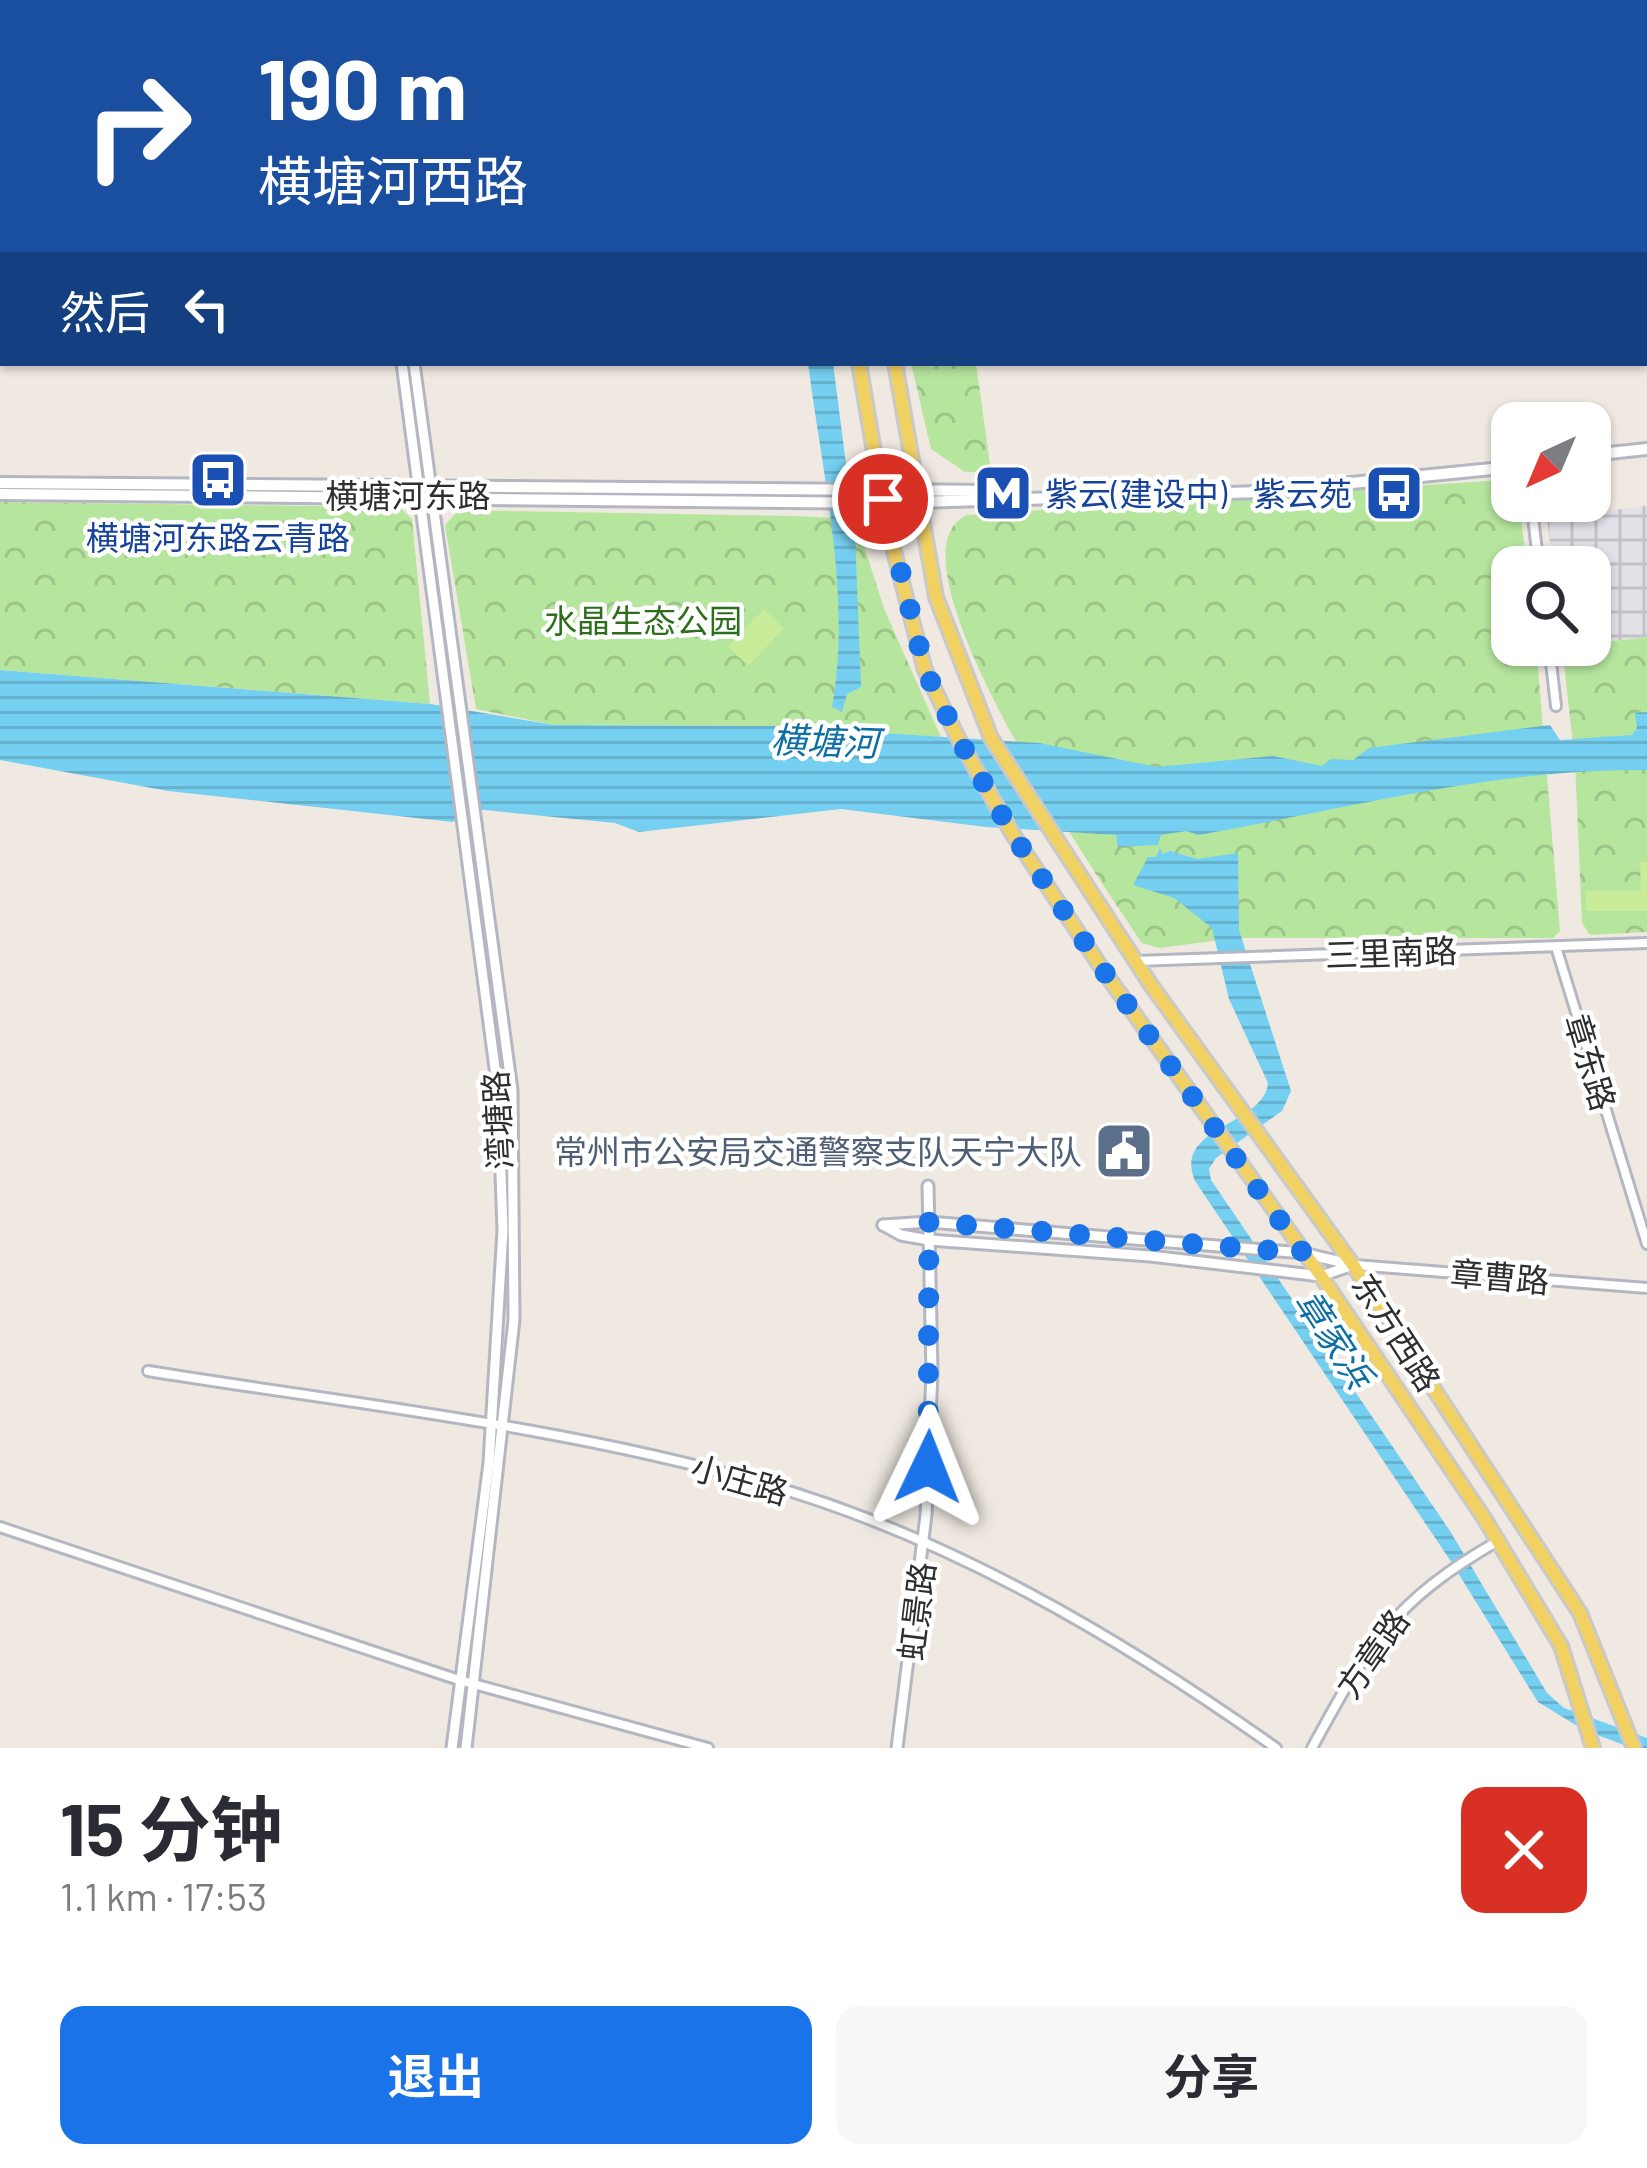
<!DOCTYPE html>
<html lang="zh">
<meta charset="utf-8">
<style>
body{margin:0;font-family:Barlow,"Noto Sans SC",sans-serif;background:#f7f7f7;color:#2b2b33;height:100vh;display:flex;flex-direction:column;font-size:45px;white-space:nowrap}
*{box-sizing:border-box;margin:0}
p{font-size:39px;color:#7c7c81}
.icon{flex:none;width:66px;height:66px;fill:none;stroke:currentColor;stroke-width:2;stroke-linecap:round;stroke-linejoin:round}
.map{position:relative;height:1748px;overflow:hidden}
.side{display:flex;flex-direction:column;background:#fff;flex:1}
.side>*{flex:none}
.guide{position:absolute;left:0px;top:0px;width:1647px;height:366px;box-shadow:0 3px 9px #0004;background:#1a4fa0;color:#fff;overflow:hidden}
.needle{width:78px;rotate:224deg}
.buttons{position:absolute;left:1491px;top:402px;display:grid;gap:24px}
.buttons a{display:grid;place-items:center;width:120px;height:120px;border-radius:24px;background:#fff;box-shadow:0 3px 9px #0004;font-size:60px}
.pin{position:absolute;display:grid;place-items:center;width:102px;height:102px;color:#fff;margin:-51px;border:6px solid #fff;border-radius:50%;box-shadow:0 3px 12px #0007}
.me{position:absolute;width:132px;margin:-66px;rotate:2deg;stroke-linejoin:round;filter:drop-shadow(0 0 9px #0008)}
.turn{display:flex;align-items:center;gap:42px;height:252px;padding:0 60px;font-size:54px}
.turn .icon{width:156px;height:156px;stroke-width:2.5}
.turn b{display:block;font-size:84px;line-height:102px}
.then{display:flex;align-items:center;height:114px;padding:0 60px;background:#0003;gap:24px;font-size:45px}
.round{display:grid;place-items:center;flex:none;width:126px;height:126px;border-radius:24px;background:#f7f7f7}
.head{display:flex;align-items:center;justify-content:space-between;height:204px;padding:0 60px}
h1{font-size:72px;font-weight:700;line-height:90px}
.primary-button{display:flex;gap:24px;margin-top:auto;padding:24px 60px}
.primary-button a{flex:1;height:138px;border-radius:24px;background:#1a73e8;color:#fff;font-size:48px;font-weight:700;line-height:138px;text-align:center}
.primary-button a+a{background:#f7f7f7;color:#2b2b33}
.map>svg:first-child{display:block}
.industrial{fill:url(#industrial-grid)}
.park{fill:url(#park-crowns)}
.pitch{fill:#c9ec9a}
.water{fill:url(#water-rules)}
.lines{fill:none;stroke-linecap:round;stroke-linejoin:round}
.minor-casing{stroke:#b4b7c1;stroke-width:14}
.tertiary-casing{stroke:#b4b7c1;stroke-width:15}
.secondary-casing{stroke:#b4b7c1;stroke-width:16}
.primary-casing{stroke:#c9c9c9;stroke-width:18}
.minor{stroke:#fff;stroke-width:8}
.tertiary{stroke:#fff;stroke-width:9}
.secondary{stroke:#fff;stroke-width:10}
.primary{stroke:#f2d163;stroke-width:12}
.route{stroke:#1a73e8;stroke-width:21;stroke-dasharray:0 37.8}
.labels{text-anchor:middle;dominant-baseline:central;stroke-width:9;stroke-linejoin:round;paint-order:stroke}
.transit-label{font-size:33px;fill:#164399;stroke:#fff;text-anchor:start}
.street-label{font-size:33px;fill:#2e2e2e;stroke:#fff}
.park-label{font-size:33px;fill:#2c6e1b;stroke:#fff}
.service-label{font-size:33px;fill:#4e5e75;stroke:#fff;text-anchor:end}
.water-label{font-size:36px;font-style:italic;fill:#0d6fa3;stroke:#fff}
</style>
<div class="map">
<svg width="1647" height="1748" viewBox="0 0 1647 1748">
<defs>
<pattern id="industrial-grid" width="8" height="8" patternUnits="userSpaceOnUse" patternTransform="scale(3)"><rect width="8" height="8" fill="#e3e1e8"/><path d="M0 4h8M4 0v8" fill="none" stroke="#c3c1c7"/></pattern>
<pattern id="park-crowns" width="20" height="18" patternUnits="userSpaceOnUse" patternTransform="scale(3)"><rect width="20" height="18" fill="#b6e59e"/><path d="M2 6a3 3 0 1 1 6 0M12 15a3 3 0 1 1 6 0" fill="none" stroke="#9dc588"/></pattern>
<pattern id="water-rules" width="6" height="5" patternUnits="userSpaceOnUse" patternTransform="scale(3)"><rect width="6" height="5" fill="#75cff0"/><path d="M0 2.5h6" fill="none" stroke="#66b2ce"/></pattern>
</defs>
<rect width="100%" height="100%" fill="#efe9e1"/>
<path class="industrial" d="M1647 506V637L1590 643V567H1553L1547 518Z"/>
<g class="park">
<path d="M911 363H976L991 472H965L931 449Z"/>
<path d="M1503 480 1512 488V501H1519L1527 567H1512V645H1536L1560 931 1553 938H1236L1159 948 1142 943C1106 889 875 556 967 515Z"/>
<path d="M0 502 399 507 412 519 430 704 0 670Z"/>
<path d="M459 510 795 516 837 518 860 534 885 611 941 737 774 726 554 725 476 709 445 525Z"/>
<path d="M1647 637V932L1590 935 1582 923 1575 762 1562 647Z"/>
</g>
<g class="pitch">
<path d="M764 609 784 629 748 666 728 646Z"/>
<path d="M1640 862H1647V911H1586V891L1641 890Z"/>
</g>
<g class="water">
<path d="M808 363H833L855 534 861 687 847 694 842 712 832 707C852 597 822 473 808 363Z"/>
<path d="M0 670 430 704 554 725 775 726 1039 743 1157 767 1273 756 1322 766 1331 759 1353 760 1369 748 1550 725 1560 740 1632 735 1637 728 1635 713 1647 712V770C1498 768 1346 809 1199 835L1186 831 1161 835 1158 845 1118 847 1116 835 986 827 841 809 639 832 615 823 474 809 453 822 168 791 0 760Z"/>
<path d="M1160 848 1163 854 1170 851 1197 859 1238 853 1239 930 1291 1091 1282 1111 1216 1158 1209 1169 1211 1180 1450 1531 1547 1693 1564 1708 1647 1738V1748H1632L1584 1730 1538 1702 1450 1560 1195 1181C1172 1126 1264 1126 1268 1083L1229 999 1212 928 1174 898 1133 885 1148 857H1156Z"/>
</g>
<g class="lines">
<defs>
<g id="minor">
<path d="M1531 501 1539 567"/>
<path d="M1549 645 1556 706"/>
<path d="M1556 947 1647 1244"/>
<path d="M1135 961 1647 943"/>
<path d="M1355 1265 1647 1288"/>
<path d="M148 1371C353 1404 562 1426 762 1483 948 1536 1119 1637 1276 1748"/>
<path d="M0 1527 459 1680 708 1748"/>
<path d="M1312 1748C1368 1645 1393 1601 1498 1541"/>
</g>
<g id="tertiary">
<path d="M357 0V3"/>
<path d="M372 0V3"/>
<path d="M402 363 498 1091 503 1230 489 1463 452 1748"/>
<path d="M414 363 512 1090 514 1320 466 1748"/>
<path d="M883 1225 901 1235 929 1240 1150 1256 1321 1276 1353 1265"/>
<path d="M883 1225 929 1222 1303 1253 1349 1264"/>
<path d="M897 1748 926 1515 932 1372 928 1186"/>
</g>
<g id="secondary">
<path d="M1590 455 1647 449"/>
<path d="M0 483 999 491"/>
<path d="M0 494 883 503 1261 492 1512 467"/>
</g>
<g id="primary">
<path d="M796 0V3"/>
<path d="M835 0V3"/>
<path d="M859 363 885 517 925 670 957 736 1012 833 1103 970 1321 1276 1484 1518 1561 1646 1593 1748"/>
<path d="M895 363 936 597 991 738 1151 985 1353 1265 1580 1613 1634 1748"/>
</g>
</defs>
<use href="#minor" class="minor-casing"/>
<use href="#tertiary" class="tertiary-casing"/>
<use href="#secondary" class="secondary-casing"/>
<use href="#primary" class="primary-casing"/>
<use href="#minor" class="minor"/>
<use href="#tertiary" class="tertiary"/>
<use href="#secondary" class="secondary"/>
<use href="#primary" class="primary"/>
</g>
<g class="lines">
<path class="route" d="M883 499 925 670 957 736 1012 833 1103 970 1303 1253 929 1222 928 1467"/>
</g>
<defs>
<symbol id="bus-square" viewBox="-11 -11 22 22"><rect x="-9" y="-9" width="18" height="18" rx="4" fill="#1a4fb4" stroke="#fff"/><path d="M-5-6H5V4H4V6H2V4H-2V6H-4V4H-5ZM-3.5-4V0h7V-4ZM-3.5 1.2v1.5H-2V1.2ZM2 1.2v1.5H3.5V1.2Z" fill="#fff"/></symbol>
<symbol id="metro-square" viewBox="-11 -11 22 22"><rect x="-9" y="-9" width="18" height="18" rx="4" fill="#1a4fb4" stroke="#fff"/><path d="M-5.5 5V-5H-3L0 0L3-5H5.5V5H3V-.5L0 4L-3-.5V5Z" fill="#fff"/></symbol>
<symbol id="civic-square" viewBox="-11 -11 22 22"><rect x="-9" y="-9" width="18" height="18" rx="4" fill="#5c6f8a" stroke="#fff"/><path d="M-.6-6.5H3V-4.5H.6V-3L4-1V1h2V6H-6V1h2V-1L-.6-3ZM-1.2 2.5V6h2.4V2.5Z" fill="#fff"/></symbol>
</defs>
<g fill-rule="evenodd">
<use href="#bus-square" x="185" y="447" width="66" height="66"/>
<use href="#metro-square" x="970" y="460" width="66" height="66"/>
<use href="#bus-square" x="1361" y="460" width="66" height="66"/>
<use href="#civic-square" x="1091" y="1118" width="66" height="66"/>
</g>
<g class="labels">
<g class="transit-label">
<text x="1045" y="493">紫云(建设中)</text>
<text x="1352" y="493" text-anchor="end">紫云苑</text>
<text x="218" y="537" text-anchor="middle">横塘河东路云青路</text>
</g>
<g class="street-label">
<text x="408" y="495">横塘河东路</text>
<text transform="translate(1391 952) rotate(-2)">三里南路</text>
<text transform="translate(1591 1062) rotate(73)">章东路</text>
<text transform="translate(497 1120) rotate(-93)">湾塘路</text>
<text transform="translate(1500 1276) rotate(5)">章曹路</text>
<text transform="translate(1397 1332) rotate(57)">东方西路</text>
<text transform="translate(740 1479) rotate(16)">小庄路</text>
<text transform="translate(916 1611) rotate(-83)">虹景路</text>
<text transform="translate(1372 1653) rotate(-55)">方章路</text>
</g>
<g class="park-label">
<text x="643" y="620">水晶生态公园</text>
</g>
<g class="service-label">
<text x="1082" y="1151">常州市公安局交通警察支队天宁大队</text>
</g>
<g class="water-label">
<text transform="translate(825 740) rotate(2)">横塘河</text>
<text transform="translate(1335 1338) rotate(57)">章家浜</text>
</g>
</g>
</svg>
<div class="buttons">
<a><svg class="needle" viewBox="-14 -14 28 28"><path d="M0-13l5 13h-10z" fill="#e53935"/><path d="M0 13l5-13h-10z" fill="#7c7c81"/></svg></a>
<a><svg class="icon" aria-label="search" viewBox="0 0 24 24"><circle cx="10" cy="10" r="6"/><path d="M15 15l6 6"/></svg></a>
</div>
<div class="pin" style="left:883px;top:499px;background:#d93025"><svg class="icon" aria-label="arrive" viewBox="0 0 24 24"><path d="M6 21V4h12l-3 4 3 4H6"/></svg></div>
<svg class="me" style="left:928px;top:1467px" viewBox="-20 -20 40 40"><path d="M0-17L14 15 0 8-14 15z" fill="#1a73e8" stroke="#fff" stroke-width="4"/></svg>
<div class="guide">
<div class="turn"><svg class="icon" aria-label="right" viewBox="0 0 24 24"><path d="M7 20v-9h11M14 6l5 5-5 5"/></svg><div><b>190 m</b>横塘河西路</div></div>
<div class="then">然后<svg class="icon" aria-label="left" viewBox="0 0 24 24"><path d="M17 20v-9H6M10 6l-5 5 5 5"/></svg></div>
</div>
</div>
<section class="side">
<div class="head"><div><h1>15 分钟</h1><p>1.1 km · 17:53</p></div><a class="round" style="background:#d93025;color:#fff"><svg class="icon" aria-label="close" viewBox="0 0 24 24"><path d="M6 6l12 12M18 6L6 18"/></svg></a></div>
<div class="primary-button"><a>退出</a><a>分享</a></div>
</section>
